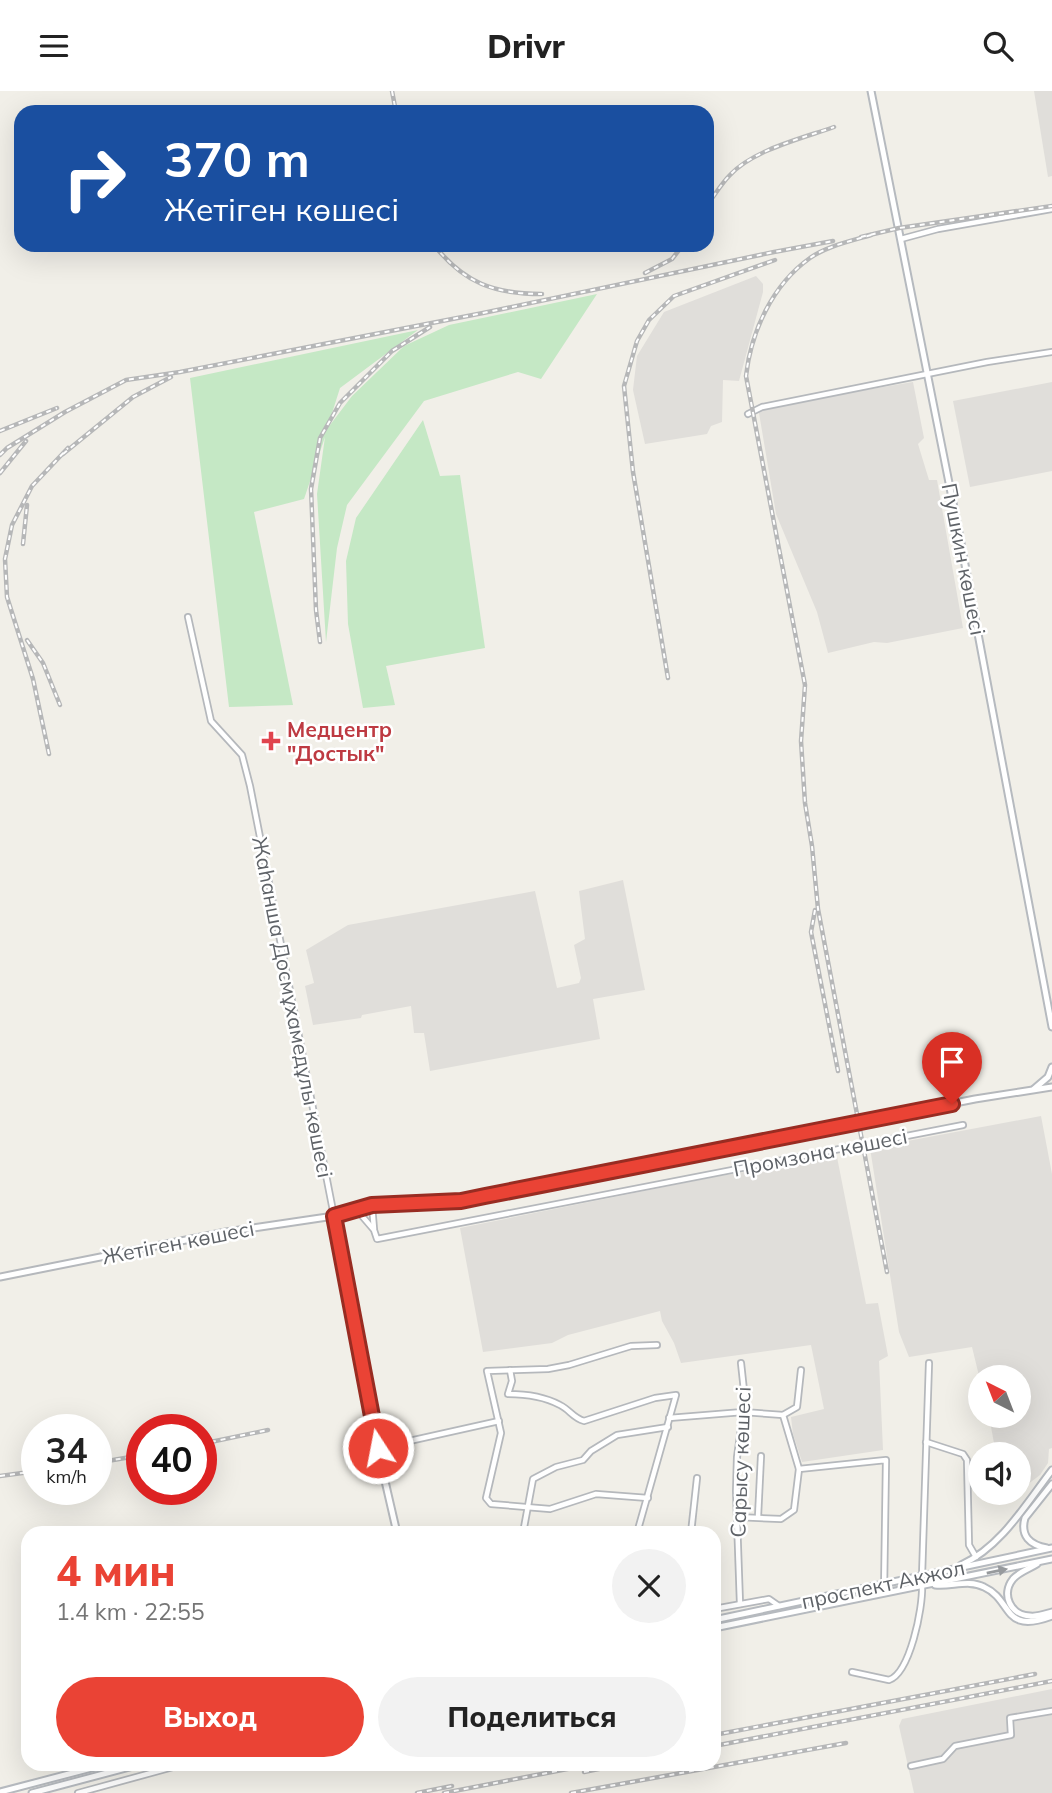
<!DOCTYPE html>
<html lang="ru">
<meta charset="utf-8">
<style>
body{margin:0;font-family:Mulish,sans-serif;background:#f2f2f2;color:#222;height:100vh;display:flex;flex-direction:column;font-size:26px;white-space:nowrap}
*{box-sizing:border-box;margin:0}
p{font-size:23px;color:#767676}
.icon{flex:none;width:38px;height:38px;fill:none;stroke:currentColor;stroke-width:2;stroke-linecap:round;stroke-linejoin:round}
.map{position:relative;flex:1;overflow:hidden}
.panel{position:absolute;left:21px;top:1435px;width:700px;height:245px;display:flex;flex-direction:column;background:#fff;border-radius:21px;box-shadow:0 7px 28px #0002}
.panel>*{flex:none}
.guide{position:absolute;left:14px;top:14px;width:700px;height:147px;border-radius:21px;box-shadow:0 7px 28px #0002;background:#1a4fa0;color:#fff;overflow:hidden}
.needle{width:46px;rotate:318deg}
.tools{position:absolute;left:968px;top:1274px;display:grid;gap:14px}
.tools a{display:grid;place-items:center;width:63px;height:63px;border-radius:50%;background:#fff;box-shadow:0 7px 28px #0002;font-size:35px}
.speed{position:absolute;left:21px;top:1323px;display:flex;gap:14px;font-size:35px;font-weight:700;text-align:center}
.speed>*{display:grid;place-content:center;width:91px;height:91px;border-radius:50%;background:#fff;box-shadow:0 7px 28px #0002;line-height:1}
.speed small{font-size:18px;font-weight:400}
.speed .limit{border:10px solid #d22;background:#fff;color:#111}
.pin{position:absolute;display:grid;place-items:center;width:60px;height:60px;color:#fff;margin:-72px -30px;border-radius:50% 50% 50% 0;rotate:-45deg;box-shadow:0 0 7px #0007}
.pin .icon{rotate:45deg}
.me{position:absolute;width:77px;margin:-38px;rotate:349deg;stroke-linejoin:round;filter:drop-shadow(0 0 5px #0008)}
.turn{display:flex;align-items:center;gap:24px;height:147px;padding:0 35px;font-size:32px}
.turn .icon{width:91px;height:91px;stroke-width:2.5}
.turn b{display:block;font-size:49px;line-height:60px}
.round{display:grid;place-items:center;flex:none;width:74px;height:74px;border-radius:37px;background:#f2f2f2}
.head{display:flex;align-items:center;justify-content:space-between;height:119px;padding:0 35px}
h1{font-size:42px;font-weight:800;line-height:52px;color:#ea4335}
.button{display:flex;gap:14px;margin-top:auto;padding:14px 35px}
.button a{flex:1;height:80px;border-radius:42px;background:#ea4335;color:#fff;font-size:28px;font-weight:800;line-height:80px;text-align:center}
.button a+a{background:#f2f2f2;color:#222}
header{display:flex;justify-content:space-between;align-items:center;height:91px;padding:0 35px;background:#fff;font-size:32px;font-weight:800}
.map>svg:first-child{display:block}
.industrial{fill:#e0deda}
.green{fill:#c5e8c5}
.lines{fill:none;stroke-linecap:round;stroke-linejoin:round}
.minor-casing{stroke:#b5b8bc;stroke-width:8}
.tertiary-casing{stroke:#b5b8bc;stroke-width:9}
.secondary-casing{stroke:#b6babf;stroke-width:9}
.minor{stroke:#fff;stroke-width:4.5}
.tertiary{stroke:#fff;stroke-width:5}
.secondary{stroke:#fff;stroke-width:5}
.rail-casing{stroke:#b6b7b8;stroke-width:4.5}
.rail{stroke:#fff;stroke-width:2;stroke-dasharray:5;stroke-linecap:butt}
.oneway{fill:#979a9d}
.route-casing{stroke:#982c22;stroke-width:18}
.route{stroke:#ea4335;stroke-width:12}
.health-dot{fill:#e0444e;stroke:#fff;stroke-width:2.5}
.labels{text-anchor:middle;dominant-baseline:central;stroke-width:5;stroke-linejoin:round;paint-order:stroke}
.street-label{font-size:21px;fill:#5f6368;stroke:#fff}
.health-label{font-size:21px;font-weight:bold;fill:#be3a42;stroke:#fff;text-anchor:start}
</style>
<header><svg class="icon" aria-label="menu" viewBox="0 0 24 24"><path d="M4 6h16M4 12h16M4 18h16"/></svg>Drivr<svg class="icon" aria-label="search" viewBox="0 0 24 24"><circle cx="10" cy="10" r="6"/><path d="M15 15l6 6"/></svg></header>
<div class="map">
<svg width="1052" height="1702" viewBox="0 0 1052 1702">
<rect width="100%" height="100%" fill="#f1efe8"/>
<g class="industrial">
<path d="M1034 0H1052V85L1048 86Z"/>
<path d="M756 185 763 193V201L739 290 723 289 722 331 711 335 707 343 645 353 633 299 637 265 664 221Z"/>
<path d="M913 291 924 347 918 353 929 389H937L963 537 887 552 874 551 828 562 817 521 776 423 759 322 764 316Z"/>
<path d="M1052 291V380L970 396 953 310Z"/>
<path d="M623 789 645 899 593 908 600 948 430 980 424 942H414L411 915 362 924 361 927 313 934 305 895 314 892 306 859 348 834 535 800 557 897 579 892 581 887 574 854 585 848 579 800Z"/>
<path d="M1041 1025 1052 1083V1357L1049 1358 1048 1372 1040 1384 1019 1400 1018 1363H996L989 1325H1018V1286H980V1289L972 1256 909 1266 899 1241 870 1057Z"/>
<path d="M837 1066 866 1213 878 1212 888 1265 879 1270 883 1359 802 1371 793 1343 791 1326 824 1318 811 1254 681 1272 674 1252 662 1230 660 1220 568 1244 552 1252 483 1261 460 1137 714 1086Z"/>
<path d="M1052 1598V1702H914L899 1635 902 1628Z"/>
</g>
<g class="green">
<path d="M597 203 541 288 518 281 424 310 347 414 337 457 326 551 317 403 325 346 304 408 254 421 293 614 229 616 190 287 418 239 340 297 327 338 352 305 404 255 449 234Z"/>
<path d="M423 329 440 385 460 384 485 557 386 575 395 614 363 617 348 533 346 470 356 427Z"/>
</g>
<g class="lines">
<defs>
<g id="minor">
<path d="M901 148 938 138 1052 118"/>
<path d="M748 323 762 316 987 271 1052 261"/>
<path d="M188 526 211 630 242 664 250 695 334 1125"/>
<path d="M372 1114 374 1138"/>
<path d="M356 1118 374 1139 377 1148 963 1034"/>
<path d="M510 1279 512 1290 508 1303C524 1303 545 1306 560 1314 570 1319 573 1327 584 1330L655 1307 676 1304 637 1442"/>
<path d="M669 1327 743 1321 783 1324"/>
<path d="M926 1351 963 1363 967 1369 969 1454 976 1466"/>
<path d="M378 1357 499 1330"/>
<path d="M799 1378 886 1369 884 1502"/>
<path d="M648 1407 596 1403 550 1418 491 1413 486 1407 501 1342 487 1280 548 1278 569 1274 631 1255 657 1254"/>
<path d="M737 1426 781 1428 794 1419 799 1378 783 1324 797 1316 801 1279"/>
<path d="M758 1426 761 1365"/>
<path d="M523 1442 533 1388 556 1376 583 1369 591 1360 617 1344 668 1336"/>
<path d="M691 1442 697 1387"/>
<path d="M922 1485 929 1272"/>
<path d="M740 1513 736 1400 737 1366 745 1309 741 1272"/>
<path d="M714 1518 769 1508 779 1515"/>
<path d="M852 1581 889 1589C910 1582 923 1517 922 1495"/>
<path d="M911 1675 943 1668 955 1655 1011 1644 1010 1627 1052 1620"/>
<path d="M78 1702 184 1673"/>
</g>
<g id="tertiary">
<path d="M334 1125 379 1364 397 1442"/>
<path d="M0 1186 226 1141 334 1125 372 1114 461 1109 508 1101 975 1008 1052 996"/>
</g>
<g id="secondary">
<path d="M871 0 960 447 1052 936"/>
<path d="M1034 998 1048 986 1052 976"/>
<path d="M1047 1457C1030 1454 1020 1445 1025 1427L1052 1393"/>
<path d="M1037 1473C1029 1478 1019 1481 1013 1488 1001 1503 1010 1524 1030 1525 1037 1526 1045 1523 1052 1521"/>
<path d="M961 1474C1001 1456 1026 1413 1052 1379"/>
<path d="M935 1494C951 1496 969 1488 984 1496 1013 1509 1002 1544 1052 1525"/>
<path d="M714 1529 1052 1457"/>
<path d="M714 1537 1052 1468"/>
<path d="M0 1701 107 1673"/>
<path d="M32 1702 141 1673"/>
</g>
</defs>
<use href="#minor" class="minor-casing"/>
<use href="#tertiary" class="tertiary-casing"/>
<use href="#secondary" class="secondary-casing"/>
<use href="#minor" class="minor"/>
<use href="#tertiary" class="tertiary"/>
<use href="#secondary" class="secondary"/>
<defs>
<g id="rail">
<path d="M392 0 396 21"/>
<path d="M707 114C715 104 721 93 730 84 753 59 803 47 834 36"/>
<path d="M871 144C851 150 827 155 810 167 772 194 751 241 746 285L805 594 801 650 805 712 812 755 818 818 887 1181"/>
<path d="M861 146 899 137 1052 115"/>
<path d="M434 154C464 192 494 203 542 203"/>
<path d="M645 182 672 168 683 154"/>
<path d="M0 340 57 317"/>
<path d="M63 363 133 306 171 286"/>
<path d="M0 364 7 357 65 321 126 289 180 281 483 222 774 161 833 150"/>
<path d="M0 382 26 350"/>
<path d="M23 453 27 414"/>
<path d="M27 549 43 572 60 614"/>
<path d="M320 551 316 519 311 398 320 347 340 312 392 260 430 236"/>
<path d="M668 587 633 381 624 295 637 250 649 229 674 205 775 169"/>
<path d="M49 663 33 588 7 506 5 468 12 434 32 395 68 357"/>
<path d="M815 819 811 841 838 980"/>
<path d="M201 1353 268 1339"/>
<path d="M96 1372 142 1364"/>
<path d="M0 1385 37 1380"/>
<path d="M714 1644 1035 1583"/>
<path d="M714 1655 1052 1590"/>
<path d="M584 1681 623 1673"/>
<path d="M417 1702 452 1695"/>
<path d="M444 1702 593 1673"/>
<path d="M571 1702 846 1652"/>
</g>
</defs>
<use href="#rail" class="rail-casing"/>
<use href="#rail" class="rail"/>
</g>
<defs><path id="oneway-solid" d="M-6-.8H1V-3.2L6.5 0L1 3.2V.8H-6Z" transform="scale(1.75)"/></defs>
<use class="oneway" href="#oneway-solid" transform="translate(997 1480) rotate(-12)"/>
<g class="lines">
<defs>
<path id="route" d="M378 1357 334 1125 372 1114 461 1110 485 1105 952 1013"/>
</defs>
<use href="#route" class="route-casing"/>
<use href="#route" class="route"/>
</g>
<path class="health-dot" d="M267.5 639.5h7v7h7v7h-7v7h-7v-7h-7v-7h7z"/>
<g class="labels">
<g class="street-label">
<text transform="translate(964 468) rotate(79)">Пушкин көшесі</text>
<text transform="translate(293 916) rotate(79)">Жаһанша Досмұхамедұлы көшесі</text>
<text transform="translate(820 1061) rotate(-11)">Промзона көшесі</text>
<text transform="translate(178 1151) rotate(-11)">Жетіген көшесі</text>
<text transform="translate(740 1371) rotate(-88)">Сарысу көшесі</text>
<text transform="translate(883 1493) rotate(-12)">проспект Акжол</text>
</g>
<g class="health-label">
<text x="287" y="638">Медцентр<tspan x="287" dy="24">"Достык"</tspan></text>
</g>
</g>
</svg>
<div class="tools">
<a><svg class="needle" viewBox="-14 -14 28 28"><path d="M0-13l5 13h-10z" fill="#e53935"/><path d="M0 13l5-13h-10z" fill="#767676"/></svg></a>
<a><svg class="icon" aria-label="sound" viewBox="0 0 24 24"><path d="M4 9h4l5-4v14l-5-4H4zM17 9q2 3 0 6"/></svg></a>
</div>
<div class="speed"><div>34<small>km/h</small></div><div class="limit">40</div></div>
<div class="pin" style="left:952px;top:1013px;background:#d93025"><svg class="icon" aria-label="arrive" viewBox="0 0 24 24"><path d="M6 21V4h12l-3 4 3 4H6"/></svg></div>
<svg class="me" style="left:378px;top:1357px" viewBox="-20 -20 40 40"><circle r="17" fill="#ea4335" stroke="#fff" stroke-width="3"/><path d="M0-11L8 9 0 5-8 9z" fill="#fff"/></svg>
<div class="guide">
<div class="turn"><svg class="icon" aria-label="right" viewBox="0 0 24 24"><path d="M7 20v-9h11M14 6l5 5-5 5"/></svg><div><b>370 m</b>Жетіген көшесі</div></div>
</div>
<section class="panel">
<div class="head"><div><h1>4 мин</h1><p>1.4 km · 22:55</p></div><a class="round"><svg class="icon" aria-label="close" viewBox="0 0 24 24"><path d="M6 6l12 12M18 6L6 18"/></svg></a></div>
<div class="button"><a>Выход</a><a>Поделиться</a></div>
</section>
</div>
